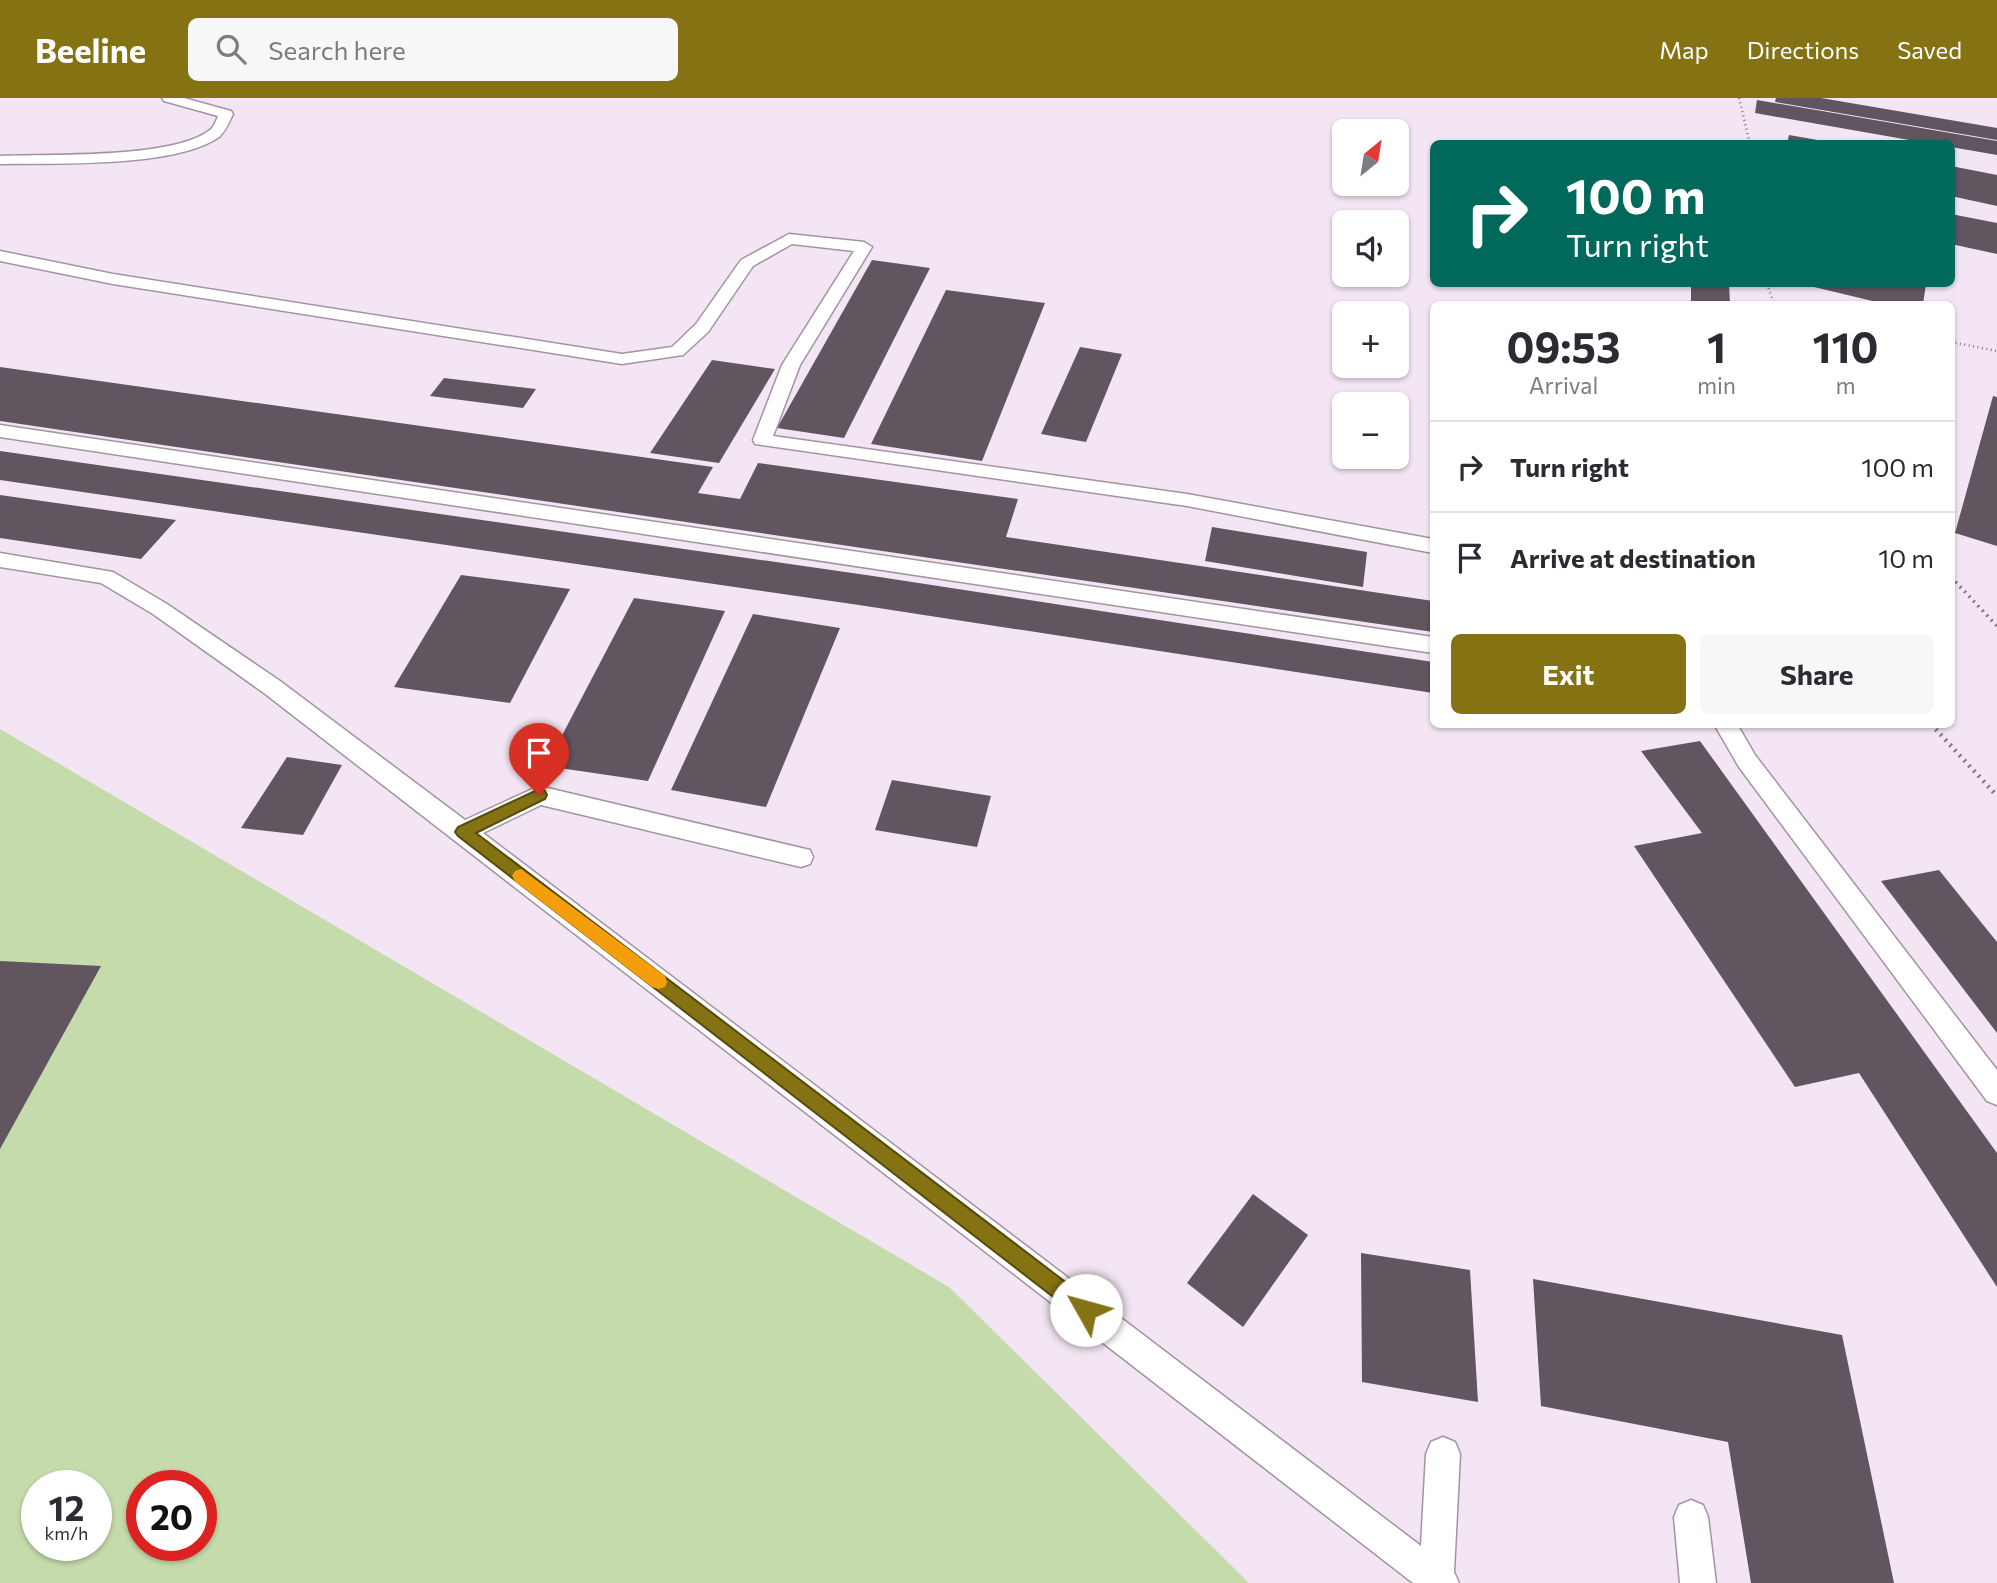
<!DOCTYPE html>
<meta charset="utf-8">
<style>
body{margin:0;font-family:Commissioner,sans-serif;background:#f7f7f7;color:#2b2b33;height:100vh;display:flex;flex-direction:column;font-size:26px;white-space:nowrap}
*{box-sizing:border-box;margin:0}
p{font-size:23px;color:#7c7c81}
.icon{flex:none;width:38px;height:38px;fill:none;stroke:currentColor;stroke-width:2;stroke-linecap:round;stroke-linejoin:round}
.map{position:relative;flex:1;overflow:hidden}
.panel{position:absolute;left:1430px;top:203px;width:525px;height:427px;display:flex;flex-direction:column;background:#fff;border-radius:10px;box-shadow:0 2px 5px #0004}
.panel>*{flex:none}
.hud{position:absolute;left:1430px;top:42px;width:525px;height:147px;border-radius:10px;box-shadow:0 2px 5px #0004;background:#00695c;color:#fff;overflow:hidden}
.needle{width:46px;rotate:30deg}
.fabs{position:absolute;left:1332px;top:21px;display:grid;gap:14px}
.fabs a{display:grid;place-items:center;width:77px;height:77px;border-radius:10px;background:#fff;box-shadow:0 2px 5px #0004;font-size:35px}
.speed{position:absolute;left:21px;top:1372px;display:flex;gap:14px;font-size:35px;font-weight:700;text-align:center}
.speed>*{display:grid;place-content:center;width:91px;height:91px;border-radius:50%;background:#fff;box-shadow:0 2px 5px #0004;line-height:1}
.speed small{font-size:18px;font-weight:400}
.speed .limit{border:10px solid #d22;background:#fff;color:#111}
.pin{position:absolute;display:grid;place-items:center;width:60px;height:60px;color:#fff;margin:-72px -30px;border-radius:50% 50% 50% 0;rotate:-45deg;box-shadow:0 0 7px #0007}
.pin .icon{rotate:45deg}
.me{position:absolute;width:77px;margin:-38px;rotate:308deg;stroke-linejoin:round;filter:drop-shadow(0 0 5px #0008)}
.turn{display:flex;align-items:center;gap:24px;height:147px;padding:0 21px;font-size:32px}
.turn .icon{width:91px;height:91px;stroke-width:2.5}
.turn b{display:block;font-size:49px;line-height:60px}
.eta{display:flex;justify-content:space-evenly;align-items:center;height:119px;text-align:center}
.eta b{font-size:42px;font-weight:700;line-height:49px}
.cta{display:flex;gap:14px;margin-top:auto;padding:14px 21px}
.cta a{flex:1;height:80px;border-radius:10px;background:#847213;color:#fff;font-size:28px;font-weight:700;line-height:80px;text-align:center}
.cta a+a{background:#f7f7f7;color:#2b2b33}
ul{padding:0;list-style:none}
li{display:flex;align-items:center;gap:21px;height:91px;padding:0 21px;border-top:2px solid #e1e1e2}
li div{flex:1}
li b{display:block;font-size:26px}
li em{font-style:normal}
header{display:flex;align-items:center;gap:42px;box-sizing:border-box;height:98px;padding:0 35px;background:#847213;color:#fff}
header strong{font-size:33px}
nav{display:flex;gap:38px;margin-inline-start:auto;font-size:24px}
.search{width:490px;height:63px;background:#f7f7f7;display:flex;align-items:center;gap:18px;box-sizing:border-box;padding:0 24px;border-radius:10px;color:#7c7c81;font-size:26px}
.map>svg:first-child{display:block}
.green{fill:#c5dbab;fill-rule:evenodd}
.building{fill:#615560}
.lines{fill:none;stroke-linecap:round;stroke-linejoin:round}
.lane-casing{stroke:#a195a1;stroke-width:3}
.path-far2{stroke:#817881;stroke-width:2.5;stroke-dasharray:1 3.5;stroke-linecap:butt}
.path-far1{stroke:#817881;stroke-width:3.5;stroke-dasharray:2 4.5;stroke-linecap:butt}
.path{stroke:#817881;stroke-width:4.5;stroke-dasharray:2 5;stroke-linecap:butt}
.lane{fill:#fff;fill-rule:evenodd}
.route{fill:#847213;stroke:#564a0c;stroke-width:2}
.slow{fill:#f59e0b}
</style>
<header>
<strong>Beeline</strong>
<div class="search"><svg class="icon" aria-label="search" viewBox="0 0 24 24"><circle cx="10" cy="10" r="6"/><path d="M15 15l6 6"/></svg>Search here</div>
<nav><a>Map</a><a>Directions</a><a>Saved</a></nav>
</header>
<div class="map">
<svg width="1997" height="1485" viewBox="0 0 1997 1485">
<rect width="100%" height="100%" fill="#f3e5f3"/>
<path class="green" d="M0 631 949 1189 1249 1485H0ZM37 1388H96V1447H37ZM142 1388H201V1447H142Z"/>
<g class="building">
<path d="M1776 0H1821L1997 30V42L1775 4Z"/>
<path d="M1757 2 1997 43V57L1951 49V46H1932L1755 15Z"/>
<path d="M1789 37 1829 44V46H1787Z"/>
<path d="M1951 68 1997 77V108L1951 98Z"/>
<path d="M1951 116 1997 125V156L1951 146Z"/>
<path d="M872 162 930 170 844 340 777 330Z"/>
<path d="M1691 186H1729L1730 206H1691Z"/>
<path d="M1811 186H1926L1923 206H1885L1810 188Z"/>
<path d="M946 192 1045 205 982 363 871 346Z"/>
<path d="M1080 249 1122 256 1086 344 1041 336Z"/>
<path d="M712 262 775 271 719 365 650 355Z"/>
<path d="M0 269 713 369 698 395 740 401 758 365 1018 401 1006 439 1433 503V534L0 323Z"/>
<path d="M444 280 536 291 523 310 430 298Z"/>
<path d="M1993 298 1997 299V448L1955 435Z"/>
<path d="M0 353 873 478 1433 564V595L859 507 0 382Z"/>
<path d="M0 397 176 422 141 461 0 440Z"/>
<path d="M1212 429 1367 454 1363 489 1205 463Z"/>
<path d="M461 477 570 491 510 605 394 589Z"/>
<path d="M634 500 725 513 648 683 546 668Z"/>
<path d="M753 516 840 530 766 709 671 692Z"/>
<path d="M1700 643 1997 1055V1189L1859 975 1795 989 1634 748 1702 735 1641 653Z"/>
<path d="M287 659 342 667 303 737 241 730Z"/>
<path d="M892 682 991 698 977 749 875 732Z"/>
<path d="M1939 772 1997 844V935L1881 783Z"/>
<path d="M0 863 101 868 0 1051Z"/>
<path d="M1253 1096 1308 1137 1243 1229 1187 1185Z"/>
<path d="M1361 1155 1470 1172 1478 1304 1362 1284Z"/>
<path d="M1533 1181 1842 1237 1894 1485H1751L1728 1344 1541 1308Z"/>
</g>
<g class="lines">
<defs>
<g id="lane">
<path d="M162 0H184L231 13 233 16C229 24 226 33 219 39 175 70 54 65 0 66V58C47 56 174 61 210 32 214 29 216 23 218 18L164 3Z"/>
<path d="M789 136 864 144 872 149 800 267 773 338 1187 396 1433 441V455L1187 408 755 346 753 342 782 267 854 153 792 146 753 168 708 234 683 257 622 266 113 186 0 163V153L113 176 622 256 672 249 696 226 741 162Z"/>
<path d="M0 327 1433 539V555L0 339Z"/>
<path d="M0 455 113 474 167 506 280 583 465 722 539 688 810 752 813 759 810 766 801 769 541 707 483 735 1421 1448 1426 1356 1431 1344 1443 1339 1455 1344 1460 1356 1454 1474 1459 1485H1413L264 595 153 516 101 485 0 469Z"/>
<path d="M1714 626H1737L1755 657 1997 972V1007L1987 1003 1739 669Z"/>
<path d="M1691 1402 1703 1407 1708 1419 1716 1485H1680L1674 1419 1679 1407Z"/>
</g>
</defs>
<use href="#lane" class="lane-casing"/>
<g class="path-far2">
<path d="M1739 0 1750 46"/>
<path d="M1767 186 1774 206"/>
<path d="M1951 244 1997 253"/>
</g>
<path class="path-far1" d="M1951 479 1997 528"/>
<path class="path" d="M1931 626 1997 698"/>
<use href="#lane" class="lane"/>
</g>
<path class="route" d="M539 691 545 693 547 697 545 701 476 735 1093 1205 1096 1212 1093 1219 1086 1222 1079 1219 458 738 455 734 458 729Z"/>
<path class="slow" d="M521 771 665 878 667 884 665 889 659 891 652 889 515 783 512 778 515 773Z"/>
</svg>
<div class="fabs">
<a><svg class="needle" viewBox="-14 -14 28 28"><path d="M0-13l5 13h-10z" fill="#e53935"/><path d="M0 13l5-13h-10z" fill="#7c7c81"/></svg></a>
<a><svg class="icon" aria-label="sound" viewBox="0 0 24 24"><path d="M4 9h4l5-4v14l-5-4H4zM17 9q2 3 0 6"/></svg></a>
<a>+</a>
<a>−</a>
</div>
<div class="speed"><div>12<small>km/h</small></div><div class="limit">20</div></div>
<div class="pin" style="left:539px;top:697px;background:#d93025"><svg class="icon" aria-label="arrive" viewBox="0 0 24 24"><path d="M6 21V4h12l-3 4 3 4H6"/></svg></div>
<svg class="me" style="left:1086px;top:1212px" viewBox="-20 -20 40 40"><circle r="19" fill="#fff"/><path d="M0-13L10 11 0 6-10 11z" fill="#847213"/></svg>
<div class="hud">
<div class="turn"><svg class="icon" aria-label="right" viewBox="0 0 24 24"><path d="M7 20v-9h11M14 6l5 5-5 5"/></svg><div><b>100 m</b>Turn right</div></div>
</div>
<section class="panel">
<div class="eta">
<div><b>09:53</b><p>Arrival</p></div>
<div><b>1</b><p>min</p></div>
<div><b>110</b><p>m</p></div>
</div>
<ul>
<li><svg class="icon" aria-label="right" viewBox="0 0 24 24"><path d="M7 20v-9h11M14 6l5 5-5 5"/></svg><div><b>Turn right</b></div><em>100 m</em></li>
<li><svg class="icon" aria-label="arrive" viewBox="0 0 24 24"><path d="M6 21V4h12l-3 4 3 4H6"/></svg><div><b>Arrive at destination</b></div><em>10 m</em></li>
</ul>
<div class="cta"><a>Exit</a><a>Share</a></div>
</section>
</div>
